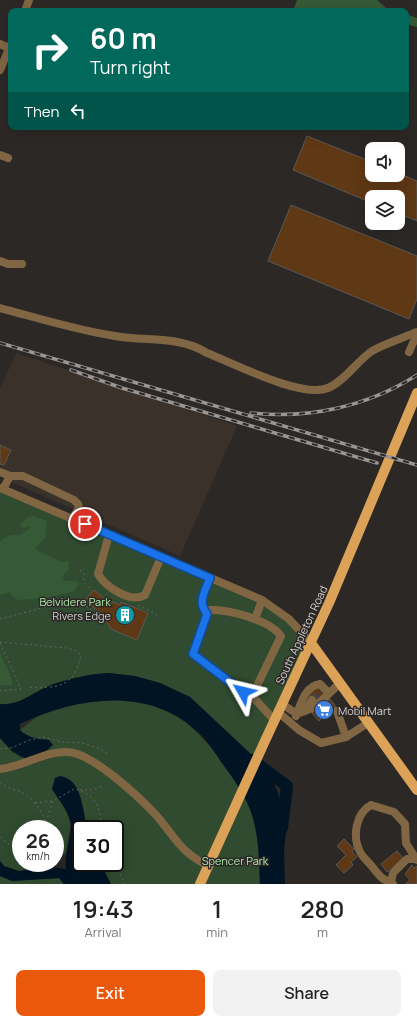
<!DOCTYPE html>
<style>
body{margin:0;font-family:Manrope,sans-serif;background:#f2f2f2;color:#222;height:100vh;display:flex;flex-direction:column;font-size:15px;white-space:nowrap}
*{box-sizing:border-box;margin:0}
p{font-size:13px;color:#767676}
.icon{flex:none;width:22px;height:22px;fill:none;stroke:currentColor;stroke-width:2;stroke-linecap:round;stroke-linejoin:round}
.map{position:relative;height:884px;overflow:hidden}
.side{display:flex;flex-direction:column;background:#fff;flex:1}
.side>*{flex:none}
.top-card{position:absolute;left:8px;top:8px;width:401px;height:122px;border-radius:8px;box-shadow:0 4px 16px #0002;background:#00695c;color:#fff;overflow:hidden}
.controls{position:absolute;left:365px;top:142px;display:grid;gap:8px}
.controls a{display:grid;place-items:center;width:40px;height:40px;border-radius:8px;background:#fff;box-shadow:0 4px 16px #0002;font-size:20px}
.speed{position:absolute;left:12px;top:820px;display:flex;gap:8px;font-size:20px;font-weight:700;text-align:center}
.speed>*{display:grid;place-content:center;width:52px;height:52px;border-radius:50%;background:#fff;box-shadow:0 4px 16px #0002;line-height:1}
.speed small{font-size:10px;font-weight:400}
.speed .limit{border:2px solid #111;border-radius:6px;background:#fff;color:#111}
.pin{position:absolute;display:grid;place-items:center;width:34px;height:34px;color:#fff;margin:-17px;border:2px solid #fff;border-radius:50%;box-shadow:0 1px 4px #0007}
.me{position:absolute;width:44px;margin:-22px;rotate:307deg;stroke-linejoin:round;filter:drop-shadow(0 0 3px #0008)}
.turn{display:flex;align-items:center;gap:14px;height:84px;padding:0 16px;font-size:18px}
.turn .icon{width:52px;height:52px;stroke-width:2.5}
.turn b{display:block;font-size:28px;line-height:34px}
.then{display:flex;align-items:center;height:38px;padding:0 16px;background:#0003;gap:8px;font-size:15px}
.eta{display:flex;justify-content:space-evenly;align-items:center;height:68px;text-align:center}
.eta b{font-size:24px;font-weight:600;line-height:28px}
.button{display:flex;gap:8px;margin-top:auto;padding:8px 16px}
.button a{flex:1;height:46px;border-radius:8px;background:#ea580c;color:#fff;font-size:16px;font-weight:600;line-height:46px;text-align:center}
.button a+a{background:#f2f2f2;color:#222}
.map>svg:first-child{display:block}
.built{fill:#39312a}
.green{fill:#304b2f;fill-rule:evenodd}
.forest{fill:#365a35}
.water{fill:#001423}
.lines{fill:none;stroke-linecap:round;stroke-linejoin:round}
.river{stroke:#001423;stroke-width:12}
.building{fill:#5f3815;stroke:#5b5754}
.minor-tunnel{stroke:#45413f;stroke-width:8;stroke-dasharray:8 4;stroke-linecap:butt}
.path{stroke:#676362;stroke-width:1;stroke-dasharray:2 3;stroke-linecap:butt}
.minor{stroke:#816644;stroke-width:8}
.major{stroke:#dba258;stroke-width:10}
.rail-casing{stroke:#999695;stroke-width:3.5}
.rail{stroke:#2c2826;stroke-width:2;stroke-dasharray:6;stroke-linecap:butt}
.route-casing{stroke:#114b97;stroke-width:10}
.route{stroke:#1a73e8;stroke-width:7}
.labels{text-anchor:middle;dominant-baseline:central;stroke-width:3;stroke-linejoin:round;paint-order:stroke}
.park-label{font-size:11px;fill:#afeaab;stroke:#2c2826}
.poi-label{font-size:11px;fill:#d3d0cf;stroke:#2c2826;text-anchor:end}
.street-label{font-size:11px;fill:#d3d0cf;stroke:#2c2826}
</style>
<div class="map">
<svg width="417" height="884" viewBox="0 0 417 884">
<rect width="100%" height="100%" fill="#2c2826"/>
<path class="built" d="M16 353 237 426 180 556 0 477V389Z"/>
<g class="green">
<path d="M0 488 262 600 311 643 255 758 190 697 160 683 135 676 108 673 52 684 19 702 9 705 0 704Z"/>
<path d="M117 700C132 702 149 703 162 708 197 721 240 780 252 814 259 837 259 861 260 884H111L100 863H115V829H88L80 795 52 789 65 809 71 823 66 852 51 867 19 871 4 866 0 861V738L13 753 49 740C38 739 28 738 20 730 27 725 35 717 43 713 66 704 93 701 117 700ZM21 829H55V863H21Z"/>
<path d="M0 876 12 881 59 878 64 884H0Z"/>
</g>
<g class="forest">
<path d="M297 0H377L387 9V11H293Z"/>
<path d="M406 14 417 18V27L406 24Z"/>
<path d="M33 516 47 521 45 538 35 549C44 555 52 556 61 562L68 561 69 570 64 574 63 580 79 582 75 591C56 597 36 599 17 600L10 593 0 595V542C6 535 12 534 21 535L30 528 29 526 24 528 20 525 28 517Z"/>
<path d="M0 653 10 674 13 685H0Z"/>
</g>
<g class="water">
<path d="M108 673 135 676 160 683 190 697 255 758 269 774 277 790 287 823 284 849 285 884H260C259 861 259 837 252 815 246 796 233 778 221 762 216 754 210 745 203 737 153 685 79 696 20 724V730C28 738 38 739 49 740L53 745C29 768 19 759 0 738V704C21 706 35 690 54 684 71 678 90 674 108 673Z"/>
<path d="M60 776C83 779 82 811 87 829H81V863H100L111 884H64L59 878 12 881 0 876V861L4 866 19 871 51 867 66 869C64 855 70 843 71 829 72 815 59 800 52 789L55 778Z"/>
</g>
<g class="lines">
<path class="river" d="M252 760 287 786 282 828"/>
</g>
<g class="building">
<path d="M307 136 372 162V175H398V173L417 181V221L398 213V197H372V203L293 170Z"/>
<path d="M291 205 417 256V299L409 319 268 261Z"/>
<path d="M0 445 11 450 4 465 0 464Z"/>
<path d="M94 590 111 604 113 602 120 605 121 602 148 613 137 640 111 629 106 621 105 617 85 600Z"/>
<path d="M318 686 325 695 314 704 308 694Z"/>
<path d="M330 699 336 707 319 721 312 713Z"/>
<path d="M344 839 354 849 352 852 357 857 351 862 353 865 344 873 336 865 346 855 337 846Z"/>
<path d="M397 851 403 858 387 872 381 864Z"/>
<path d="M412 865 414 868 417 866V884H406L410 880 405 874Z"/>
</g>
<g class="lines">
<path class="minor-tunnel" d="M312 700 322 691"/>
<g class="path">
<path d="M80 570 84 574V582L92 591"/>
<path d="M138 605 157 615"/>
<path d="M0 619 72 600 80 602 102 618"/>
<path d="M0 642 66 648 75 650 81 655C74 689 56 688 27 687"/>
<path d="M0 643 21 689 0 691"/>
<path d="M0 749 11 748 30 740 43 737 62 742 82 743 98 748 108 754"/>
<path d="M0 782C6 788 15 789 23 793 35 799 45 816 47 829"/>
<path d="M80 790H92L103 786"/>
<path d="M35 803 53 801 74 789C95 793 102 809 101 829"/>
<path d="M46 822 53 801"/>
<path d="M0 837 17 850 21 851"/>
<path d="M104 863 118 870 125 884"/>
</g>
<g class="minor">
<path d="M25 11 29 0"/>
<path d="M0 44 11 49"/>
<path d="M0 70 11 44"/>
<path d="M0 155 8 158"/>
<path d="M0 261 8 264H22"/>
<path d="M0 308C38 318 76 330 115 336 147 342 178 335 207 353 233 363 302 399 328 388 345 381 357 361 372 351 386 343 403 338 417 332"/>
<path d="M409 352 417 334"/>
<path d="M0 472 10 476"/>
<path d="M0 488 262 600 289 619 311 643"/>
<path d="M3 489 10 476H23L74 500 78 504 79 508 72 519"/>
<path d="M109 535 98 574C105 586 130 604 145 595L161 557"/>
<path d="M207 614C197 602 205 591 210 578"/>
<path d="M255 619 262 600"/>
<path d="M252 696 281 636C270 620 228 609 210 610L207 614 193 654 243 692 252 696 274 720"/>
<path d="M282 704 297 714 315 707 340 683"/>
<path d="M305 711 312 700"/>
<path d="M337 711 346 737"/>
<path d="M278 712 299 730 321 743 346 737 368 723"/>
<path d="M296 716C301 704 305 686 320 684L326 690"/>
<path d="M0 769C23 767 44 751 67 752 91 752 138 796 155 814 175 836 180 853 209 866"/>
<path d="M391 882C382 880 379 875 374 869 370 863 363 858 360 852 352 836 356 813 371 805L394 812 405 824 406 843 416 859"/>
<path d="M393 884 391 882 393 873 407 859H416L417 860"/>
</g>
<g class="major">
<path d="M311 643 417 790"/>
<path d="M200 884 264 743 329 603 417 393"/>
</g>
<defs>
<g id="rail">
<path d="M0 343 417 465"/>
<path d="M71 370 122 388 377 463"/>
<path d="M251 413C309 419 367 407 417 375"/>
</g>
</defs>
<use href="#rail" class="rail-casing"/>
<use href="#rail" class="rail"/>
</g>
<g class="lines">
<defs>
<path id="route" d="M85 524 210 578C205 591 197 602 207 614L193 654 243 692"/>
</defs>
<use href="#route" class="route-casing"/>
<use href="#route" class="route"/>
</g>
<defs>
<symbol id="building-disc" viewBox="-11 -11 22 22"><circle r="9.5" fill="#0f9aa8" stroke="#2c2826"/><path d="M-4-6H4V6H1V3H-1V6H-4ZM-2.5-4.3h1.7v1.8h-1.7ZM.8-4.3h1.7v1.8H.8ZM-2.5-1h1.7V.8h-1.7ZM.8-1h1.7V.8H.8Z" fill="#fff"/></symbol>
<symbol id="supermarket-disc" viewBox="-11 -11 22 22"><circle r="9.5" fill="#3f7fe0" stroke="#2c2826"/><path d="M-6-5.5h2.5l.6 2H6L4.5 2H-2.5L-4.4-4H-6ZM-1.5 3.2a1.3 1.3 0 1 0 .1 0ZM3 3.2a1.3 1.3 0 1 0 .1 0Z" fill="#fff"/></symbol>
</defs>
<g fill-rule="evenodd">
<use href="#building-disc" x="114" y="604" width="22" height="22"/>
<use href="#supermarket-disc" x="313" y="699" width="22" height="22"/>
</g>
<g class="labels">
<g class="park-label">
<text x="75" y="601">Belvidere Park</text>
<text x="235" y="860">Spencer Park</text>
</g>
<g class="poi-label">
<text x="111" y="615">Rivers Edge</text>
<text x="338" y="710" text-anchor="start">Mobil Mart</text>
</g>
<g class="street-label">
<text transform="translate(301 635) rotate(-65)">South Appleton Road</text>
</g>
</g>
</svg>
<div class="controls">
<a><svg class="icon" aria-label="sound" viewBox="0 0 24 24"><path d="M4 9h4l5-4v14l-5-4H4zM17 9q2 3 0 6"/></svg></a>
<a><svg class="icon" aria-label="layers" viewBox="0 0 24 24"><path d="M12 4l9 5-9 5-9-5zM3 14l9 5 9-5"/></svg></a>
</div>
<div class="speed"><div>26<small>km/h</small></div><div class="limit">30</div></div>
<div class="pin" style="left:85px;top:524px;background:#d93025"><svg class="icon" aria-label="arrive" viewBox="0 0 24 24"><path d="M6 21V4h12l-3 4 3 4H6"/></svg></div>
<svg class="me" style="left:243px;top:692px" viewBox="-20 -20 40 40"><path d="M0-17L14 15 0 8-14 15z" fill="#1a73e8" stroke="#fff" stroke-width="4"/></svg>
<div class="top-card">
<div class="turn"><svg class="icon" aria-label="right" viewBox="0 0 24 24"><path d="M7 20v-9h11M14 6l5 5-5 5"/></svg><div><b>60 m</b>Turn right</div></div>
<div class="then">Then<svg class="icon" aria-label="left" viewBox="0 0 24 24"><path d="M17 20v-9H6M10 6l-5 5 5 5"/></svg></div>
</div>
</div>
<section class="side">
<div class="eta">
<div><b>19:43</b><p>Arrival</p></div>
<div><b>1</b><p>min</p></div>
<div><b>280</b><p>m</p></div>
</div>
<div class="button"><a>Exit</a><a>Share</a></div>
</section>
